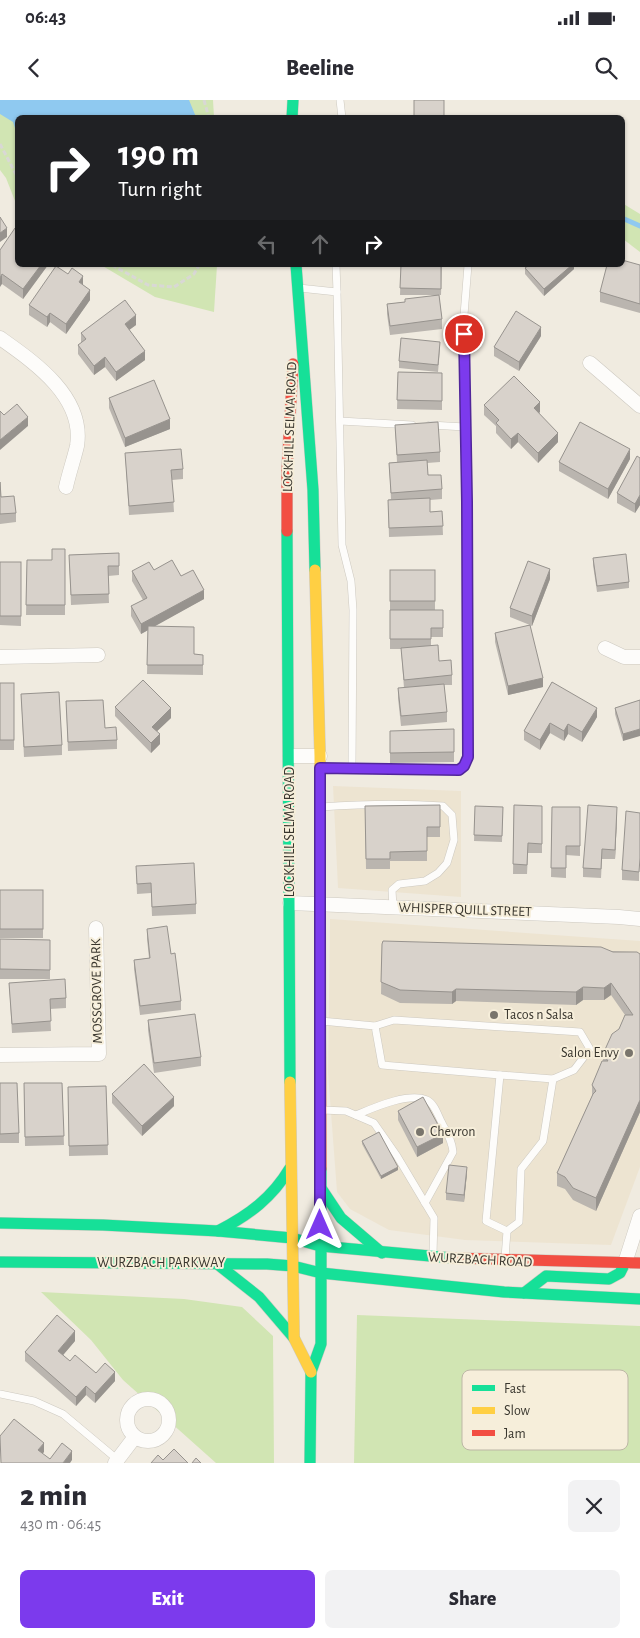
<!DOCTYPE html>
<meta charset="utf-8">
<style>
body{margin:0;font-family:"Alegreya Sans",sans-serif;background:#f2f2f3;color:#2b2b33;height:100vh;display:flex;flex-direction:column;font-size:19px;white-space:nowrap}
*{box-sizing:border-box;margin:0}
p{font-size:16px;color:#7c7c81}
.icon{flex:none;width:28px;height:28px;fill:none;stroke:currentColor;stroke-width:2;stroke-linecap:round;stroke-linejoin:round}
.map{position:relative;height:1363px;overflow:hidden}
.drawer{display:flex;flex-direction:column;background:#fff;flex:1}
.drawer>*{flex:none}
.hud{position:absolute;left:15px;top:15px;width:610px;height:152px;border-radius:8px;box-shadow:0 1px 4px #0004;background:#202124;color:#fff;overflow:hidden}
.pin{position:absolute;display:grid;place-items:center;width:42px;height:42px;color:#fff;margin:-21px;border:2px solid #fff;border-radius:50%;box-shadow:0 1px 5px #0007}
.me{position:absolute;width:55px;margin:-28px;rotate:0deg;stroke-linejoin:round;filter:drop-shadow(0 0 4px #0008)}
.turn{display:flex;align-items:center;gap:18px;height:105px;padding:0 20px;font-size:22px}
.turn .icon{width:65px;height:65px;stroke-width:2.5}
.turn b{display:block;font-size:35px;line-height:42px}
.lanes{display:flex;align-items:center;height:48px;padding:0 20px;background:#0003;justify-content:center;gap:25px;direction:ltr}
.lanes .off{opacity:.35}
.round{display:grid;place-items:center;flex:none;width:52px;height:52px;border-radius:8px;background:#f2f2f3}
.headline{display:flex;align-items:center;justify-content:space-between;height:85px;padding:0 20px}
h1{font-size:30px;font-weight:800;line-height:38px}
.action{display:flex;gap:10px;margin-top:auto;padding:10px 20px}
.action a{flex:1;height:58px;border-radius:8px;background:#7c3aed;color:#fff;font-size:20px;font-weight:800;line-height:58px;text-align:center}
.action a+a{background:#f2f2f3;color:#2b2b33}
.status{display:flex;justify-content:space-between;align-items:center;height:35px;padding:0 25px;background:#fff;direction:ltr}
.status svg{height:14px;fill:currentColor}
header{display:flex;justify-content:space-between;align-items:center;height:65px;padding:0 20px;background:#fff;font-size:22px;font-weight:800}
.map>svg:first-child{display:block}
.built{fill:#ede4d1}
.green{fill:#d1e5b3}
.water{fill:#8fc9f0}
.lines{fill:none;stroke-linecap:round;stroke-linejoin:round}
.stream{stroke:#8fc9f0;stroke-width:5}
.lane-casing{stroke:#cdc9c0;stroke-width:8}
.street-casing{stroke:#cdc9c0;stroke-width:15}
.fast-casing{stroke:#cdc9c0;stroke-width:12}
.slow-casing{stroke:#cdc9c0;stroke-width:12}
.jam-casing{stroke:#cdc9c0;stroke-width:12}
.path{stroke:#d9d8d5;stroke-width:3;stroke-dasharray:5 2.5;stroke-linecap:butt}
.lane{stroke:#fdfcfa;stroke-width:7}
.street{stroke:#fdfcfa;stroke-width:14}
.fast{stroke:#16e098;stroke-width:11}
.slow{stroke:#ffcf43;stroke-width:11}
.jam{stroke:#f24e42;stroke-width:11}
.wall{fill:#bab5af}
.shaded-wall{fill:#97938e}
.building{fill:#d8d2cb;stroke:#97938e}
.route-casing{stroke:#51269a;stroke-width:12}
.route{stroke:#7c3aed;stroke-width:9}
.poi-dot{fill:#79756c;stroke:#f6eeda;stroke-width:2}
.labels{text-anchor:middle;dominant-baseline:central;stroke-width:4;stroke-linejoin:round;paint-order:stroke}
.street-label{font-size:14px;fill:#39362e;stroke:#f6eeda}
.poi-label{font-size:14px;fill:#39362e;stroke:#f6eeda;text-anchor:start}
.key{fill:#f6eeda;stroke:#bdb7a6;stroke-width:1}
.key-label{font-size:14px;fill:#39362e}
</style>
<div class="status"><b>06:43</b><svg viewBox="0 0 49 12"><path d="M0 12V9h3v3zM5 12V6h3v6zM10 12V3h3v9zM15 12V0h3v12zM26 1h20v11H26zM47 4h2v5h-2z"/></svg></div>
<header><svg class="icon" aria-label="back" viewBox="0 0 24 24"><path d="M15 5l-7 7 7 7"/></svg>Beeline<svg class="icon" aria-label="search" viewBox="0 0 24 24"><circle cx="10" cy="10" r="6"/><path d="M15 15l6 6"/></svg></header>
<div class="map">
<svg width="640" height="1363" viewBox="0 0 640 1363">
<rect width="100%" height="100%" fill="#f0ebe0"/>
<g class="built">
<path d="M333 686 461 691V797L338 788Z"/>
<path d="M330 819 640 841V1067L611 1145 465 1140 389 1130 350 1109 337 1092 328 973Z"/>
</g>
<g class="green">
<path d="M0 0H213L214 17 18 18 17 106 6 78 0 70Z"/>
<path d="M622 103 640 114V152L623 139Z"/>
<path d="M101 165H217L214 212 155 197Z"/>
<path d="M41 1192 184 1199 242 1207 273 1236 274 1363H216L123 1280 91 1240Z"/>
<path d="M357 1215 640 1226V1363H354Z"/>
</g>
<path class="water" d="M0 0H189L196 17 18 18 17 34 13 22 0 14Z"/>
<g class="lines">
<path class="stream" d="M622 118 640 126"/>
<defs>
<g id="lane">
<path d="M340 0 342 18"/>
<path d="M336 165 337 192"/>
<path d="M299 188 337 192 342 445 351 481 353 510 352 667"/>
<path d="M340 321 412 325"/>
<path d="M430 325 465 327"/>
<path d="M321 668 459 670 464 666 468 657 464 215 468 165"/>
<path d="M321 707C362 704 402 703 443 706L452 715 454 740 447 763 438 773 425 781 399 784 392 790 393 807"/>
<path d="M321 921 375 926 382 965 500 975 486 1121 507 1131 505 1158"/>
<path d="M375 926 394 920 580 932 590 949 574 970 553 979 543 1041 521 1069 519 1122 507 1131"/>
<path d="M500 975 553 979"/>
<path d="M322 1010 346 1011 374 1023 397 1056 434 1118 433 1155"/>
<path d="M356 1015C373 1008 408 992 427 1000 435 1004 438 1016 442 1023 447 1033 452 1040 453 1052L425 1103"/>
<path d="M0 1294 34 1301 63 1314 118 1360"/>
</g>
<g id="street">
<path d="M0 238C34 262 85 297 77 346 74 359 69 373 66 387"/>
<path d="M590 263 640 306"/>
<path d="M605 548 624 557H640"/>
<path d="M0 557 98 555"/>
<path d="M290 656H320"/>
<path d="M290 803 619 817 640 819"/>
<path d="M0 955 99 954 96 828"/>
<path d="M625 1163 640 1116"/>
<circle cx="148" cy="1320" r="21"/>
<path d="M115 1363 134 1338"/>
</g>
<g id="fast">
<path d="M292 18 293 0"/>
<path d="M296 165 313 390 315 470"/>
<path d="M287 431 290 982"/>
<path d="M321 1088 341 1118 382 1153"/>
<path d="M0 1123 103 1125 218 1131 292 1138 320 1146 452 1158"/>
<path d="M218 1131C249 1115 272 1098 290 1068"/>
<path d="M0 1162 267 1164 293 1166 321 1173 504 1192 640 1199"/>
<path d="M216 1163 259 1197 294 1238"/>
<path d="M524 1193 546 1176 609 1179 620 1173 625 1163"/>
<path d="M310 1363 311 1272 321 1244V1069"/>
</g>
<g id="slow">
<path d="M315 470 320 656V807"/>
<path d="M290 982 294 1238 311 1272"/>
</g>
<g id="jam">
<path d="M287 431V371L293 264"/>
<path d="M320 807 321 1069"/>
<path d="M452 1158 640 1163"/>
</g>
</defs>
<use href="#lane" class="lane-casing"/>
<use href="#street" class="street-casing"/>
<use href="#fast" class="fast-casing"/>
<use href="#slow" class="slow-casing"/>
<use href="#jam" class="jam-casing"/>
<g class="path">
<path d="M204 0 209 18"/>
<path d="M0 44 18 78"/>
<path d="M112 165 148 185 174 187 194 174 199 165"/>
</g>
<use href="#lane" class="lane"/>
<use href="#street" class="street"/>
<use href="#fast" class="fast"/>
<use href="#slow" class="slow"/>
<use href="#jam" class="jam"/>
</g>
<g class="wall">
<path d="M0 150 18 165H48L23 199 2 184Z"/>
<path d="M401 165H442L441 195H439L442 219V229L390 235 387 214V204L405 202 435 195H400Z"/>
<path d="M574 165V169L544 196 525 174V168Z"/>
<path d="M640 165V213L600 202V192Z"/>
<path d="M83 185 90 200 66 234 50 222 47 227 29 215V205Z"/>
<path d="M136 225 129 230 145 260 116 281 105 267 94 275 78 254V245L81 243V233Z"/>
<path d="M541 236 519 271 494 256V247Z"/>
<path d="M440 249 438 272 399 268V261Z"/>
<path d="M398 272 442 273V310L397 309Z"/>
<path d="M109 298 170 329 125 347 109 308Z"/>
<path d="M484 305 540 312 539 313 558 342 538 363 518 342 511 349 496 333V326L484 315Z"/>
<path d="M395 325 440 352V362L427 363 428 375 442 389V399L430 400V412L442 411 443 435 389 437 388 400 391 399 389 363 397 362Z"/>
<path d="M125 353 183 369V379L172 380 174 412 129 415Z"/>
<path d="M640 358V405L635 413 617 403V393Z"/>
<path d="M630 359 608 399 559 371V362Z"/>
<path d="M0 382 1 397 16 413V422L0 424Z"/>
<path d="M65 449V515H26L27 460H52Z"/>
<path d="M119 453V475L108 476 109 503 71 505 69 455Z"/>
<path d="M593 458 629 482V488L597 492 593 465Z"/>
<path d="M0 462H21V526L0 525Z"/>
<path d="M154 470 181 476 204 499 154 526 194 554 203 555V575L147 574 148 530 141 534 131 516V506L143 500 132 481V471Z"/>
<path d="M390 470H435V510H443V537H431V545L439 561 452 575V585H444L447 612V622L401 626 398 598V588H404L401 549H390Z"/>
<path d="M550 479 532 526 530 525 543 587 508 595 495 542V533L530 525 510 517V508Z"/>
<path d="M552 582 597 617 582 642 568 634 564 641 550 633 540 650 524 640V631Z"/>
<rect x="0" y="583" width="14" height="67"/>
<path d="M21 594 62 645V655L24 657Z"/>
<path d="M640 600 623 641 615 614V608Z"/>
<path d="M66 601 105 628 117 640V649L68 651Z"/>
<path d="M115 607 171 618 157 631 160 644 151 653 115 616Z"/>
<path d="M390 631 454 652V662L390 663Z"/>
<path d="M440 705V737H427V761H390V769H366L365 706Z"/>
<path d="M514 705 542 706V753H528L527 774H513Z"/>
<path d="M475 706 503 707 502 742 474 741Z"/>
<path d="M552 707H580V756L566 755V778L551 777Z"/>
<path d="M640 713 639 781 622 780V770Z"/>
<path d="M617 717 615 759H602L601 778 583 777V768Z"/>
<path d="M136 766 196 804V814L152 816 151 793 137 794Z"/>
<rect x="0" y="790" width="43" height="48"/>
<path d="M147 829 171 854 181 901V910L140 915 134 869V860L149 858 147 839Z"/>
<path d="M0 839 50 840V879H0Z"/>
<path d="M382 844 637 852 640 1012 596 1111 573 1100 565 1089 557 1086V1073L592 996V985L603 961V954L619 929 625 915 611 895 604 900H583L576 905 456 901 452 904 400 903 381 894Z"/>
<path d="M9 883 66 898V908L50 909 51 931 12 933Z"/>
<path d="M148 920 201 957V966L154 973 148 930Z"/>
<path d="M0 983 19 1033V1043H0Z"/>
<path d="M24 983H62L64 1045 25 1046Z"/>
<path d="M106 986 108 1055 69 1056 68 987Z"/>
<path d="M112 994 174 1006 142 1036 112 1003Z"/>
<path d="M398 1011 443 1043 417 1057 398 1020Z"/>
<path d="M362 1041 398 1070 381 1079 362 1044Z"/>
<path d="M467 1073 464 1102 446 1100V1093Z"/>
<path d="M75 1241 63 1255 70 1261 115 1281 95 1303 86 1295 76 1306 25 1261V1252Z"/>
</g>
<g class="shaded-wall">
<path d="M7 128V137L0 142V133Z"/>
<path d="M41 165H48L23 199V189Z"/>
<path d="M572 165H574V169L544 196V189Z"/>
<path d="M2 174V184L0 187V178Z"/>
<path d="M83 176V185L79 182Z"/>
<path d="M90 190V200L66 234V224Z"/>
<path d="M50 213V222L47 227V217Z"/>
<path d="M136 215V225L125 233V224Z"/>
<path d="M541 227V236L519 271V262Z"/>
<path d="M145 251V260L116 281V272Z"/>
<path d="M105 257V267L94 275V266Z"/>
<path d="M540 302V312L534 318V308Z"/>
<path d="M28 317V326L0 350V340Z"/>
<path d="M170 319V329L125 347V338Z"/>
<path d="M518 333V342L511 349V339Z"/>
<path d="M558 333V342L538 363V353Z"/>
<path d="M630 349V359L608 399V389Z"/>
<path d="M640 395V405L635 413V404Z"/>
<path d="M550 469V479L532 526V516Z"/>
<path d="M204 490V499L141 534V524Z"/>
<path d="M543 578V587L508 595V586Z"/>
<path d="M171 608V618L152 636V627Z"/>
<path d="M597 608V617L582 642V632Z"/>
<path d="M550 623V633L540 650V640Z"/>
<path d="M568 624V634L564 641V631Z"/>
<path d="M640 629V636L623 641V634Z"/>
<path d="M160 634V644L151 653V643Z"/>
<path d="M617 707V717L615 759V750Z"/>
<path d="M611 883V895L604 900V888Z"/>
<path d="M583 887V900L576 905V892Z"/>
<path d="M456 889V901L452 904V892Z"/>
<path d="M174 997V1006L142 1036V1026Z"/>
<path d="M640 1000V1012L596 1111V1098Z"/>
<path d="M443 1034V1043L417 1057V1047Z"/>
<path d="M398 1067V1070L381 1079V1076Z"/>
<path d="M467 1067V1073L464 1102V1095Z"/>
<path d="M75 1231V1241L58 1261V1251Z"/>
<path d="M115 1272V1281L95 1303V1294Z"/>
<path d="M86 1286V1295L76 1306V1297Z"/>
<path d="M44 1343V1352L38 1360V1350Z"/>
<path d="M72 1351V1360L70 1363H63Z"/>
</g>
<g class="building">
<rect x="414" y="0" width="30" height="18"/>
<path d="M0 117 7 128 0 133Z"/>
<path d="M15 128 18 130V165H41L23 189 2 174 0 178V150Z"/>
<path d="M622 160 640 165V204L600 192 607 165H622Z"/>
<path d="M401 165H441V189L400 188Z"/>
<path d="M529 165H572L544 189 525 168Z"/>
<path d="M56 166 68 174 72 168 83 176 79 182 90 190 66 224 50 213 47 217 29 205Z"/>
<path d="M439 195 442 219 390 226 387 204 405 202V199Z"/>
<path d="M125 200 136 215 125 224 145 251 116 272 105 257 94 266 78 245 86 239 81 233Z"/>
<path d="M516 211 541 227 519 262 494 247Z"/>
<path d="M401 238 440 242 438 265 399 261Z"/>
<path d="M398 272 442 273V301L397 300Z"/>
<path d="M514 276 540 302 534 308 558 333 538 353 518 333 511 339 496 323 499 320 484 305Z"/>
<path d="M154 280 170 319 125 338 109 298Z"/>
<path d="M17 304 28 317 0 340V311L4 315Z"/>
<path d="M438 322 440 352 397 355 395 325Z"/>
<path d="M580 322 630 349 608 389 559 362Z"/>
<path d="M181 349 183 369 171 370 174 402 129 406 125 353Z"/>
<path d="M637 356 640 358V395L635 404 617 393Z"/>
<path d="M427 360 428 375H441L442 389 391 393 389 363Z"/>
<path d="M0 382 1 397 14 396 16 413 0 414Z"/>
<path d="M430 398V412L442 411 443 426 389 428 388 400Z"/>
<path d="M52 449H65V505H26L27 460H52Z"/>
<path d="M119 453V466H108L109 494 71 495 69 455Z"/>
<path d="M626 454 629 482 597 486 593 458Z"/>
<path d="M172 460 181 476 193 470 204 490 141 524 131 506 147 498 132 471 149 462 154 470Z"/>
<path d="M528 461 550 469 532 516 510 508Z"/>
<rect x="0" y="462" width="21" height="54"/>
<rect x="390" y="470" width="45" height="31"/>
<path d="M390 510H443V528H431V539H390Z"/>
<path d="M530 525 543 578 508 586 495 533Z"/>
<path d="M148 526 194 527V554L203 555V565H147Z"/>
<path d="M438 545 439 561 451 560 452 575 404 580 401 548Z"/>
<path d="M143 580 171 608 152 627 160 634 151 643 115 607Z"/>
<path d="M552 582 597 608 582 632 568 624 564 631 550 623 540 640 524 631Z"/>
<rect x="0" y="583" width="14" height="57"/>
<path d="M444 584 447 612 401 616 398 588Z"/>
<path d="M59 592 62 645 24 647 21 594Z"/>
<path d="M103 600 105 628 116 627 117 640 68 642 66 601Z"/>
<path d="M640 600V629L623 634 615 608Z"/>
<path d="M454 629V652L390 653V631Z"/>
<path d="M440 705V727H427V751L390 752V759H366L365 706Z"/>
<path d="M514 705 542 706V744L528 743 527 765 513 764Z"/>
<path d="M588 705 617 707 615 750 602 749 601 769 583 768Z"/>
<path d="M475 706 503 707 502 736 474 735Z"/>
<path d="M552 707H580V746H566V768H551Z"/>
<path d="M626 711 640 713V758L639 772 622 770Z"/>
<path d="M194 763 196 804 152 807 151 783 137 784 136 766Z"/>
<rect x="0" y="790" width="43" height="39"/>
<path d="M167 826 171 854 175 853 181 901 140 906 134 860 150 858 147 829Z"/>
<path d="M0 839 50 840V870L0 869Z"/>
<path d="M383 841 601 847 613 852H637L640 854V1000L596 1098 573 1088 565 1077 557 1073 593 994 596 991 592 985 602 961H608L603 954 612 934 619 929 625 915H633L611 883 604 888 583 887 576 892 456 889 452 892 400 890 381 882 382 844Z"/>
<path d="M65 879 66 898 50 899 51 921 12 924 9 883Z"/>
<path d="M195 914 201 957 154 963 148 920Z"/>
<path d="M144 964 174 997 142 1026 112 994Z"/>
<path d="M0 983H17L19 1033 0 1034Z"/>
<path d="M24 983H62L64 1036 25 1037Z"/>
<path d="M106 986 108 1045 69 1046 68 987Z"/>
<path d="M423 997 443 1034 417 1047 398 1011Z"/>
<path d="M379 1032 398 1067 381 1076 362 1041Z"/>
<path d="M449 1065 467 1067 464 1095 446 1093Z"/>
<path d="M57 1215 75 1231 58 1251 70 1261 75 1255 96 1273 105 1263 115 1272 95 1294 86 1286 76 1297 25 1252Z"/>
<path d="M14 1319 44 1343 38 1350 50 1359 62 1343 72 1351 63 1363H1L0 1336Z"/>
<path d="M174 1349 188 1363H151L158 1355 163 1360Z"/>
<path d="M196 1358 201 1363H192Z"/>
</g>
<g class="lines">
<defs>
<path id="route" d="M320 1125V668L459 670 464 666 468 657 467 402 464 234"/>
</defs>
<use href="#route" class="route-casing"/>
<use href="#route" class="route"/>
</g>
<g class="poi-dot">
<circle cx="494" cy="915" r="5"/>
<circle cx="629" cy="953" r="5"/>
<circle cx="420" cy="1032" r="5"/>
</g>
<g class="labels">
<g class="street-label">
<text transform="translate(290 327) rotate(-88)">LOCKHILL SELMA ROAD</text>
<text transform="translate(290 732) rotate(-90)">LOCKHILL SELMA ROAD</text>
<text transform="translate(465 810) rotate(2)">WHISPER QUILL STREET</text>
<text transform="translate(97 891) rotate(-91)">MOSSGROVE PARK</text>
<text transform="translate(480 1160) rotate(3)">WURZBACH ROAD</text>
<text x="161" y="1163">WURZBACH PARKWAY</text>
</g>
<g class="poi-label">
<text x="504" y="915">Tacos n Salsa</text>
<text x="619" y="953" text-anchor="end">Salon Envy</text>
<text x="430" y="1032">Chevron</text>
</g>
</g>
<rect x="462" y="1270" width="166" height="80" rx="8" class="key"/>
<rect x="472" y="1285" width="23" height="6" fill="#16e098"/>
<rect x="472" y="1307" width="23" height="7" fill="#ffcf43"/>
<rect x="472" y="1330" width="23" height="6" fill="#f24e42"/>
<g class="key-label">
<text x="504" y="1293">Fast</text>
<text x="504" y="1315">Slow</text>
<text x="504" y="1338">Jam</text>
</g>
</svg>
<div class="pin" style="left:464px;top:234px;background:#d93025"><svg class="icon" aria-label="arrive" viewBox="0 0 24 24"><path d="M6 21V4h12l-3 4 3 4H6"/></svg></div>
<svg class="me" style="left:320px;top:1125px" viewBox="-20 -20 40 40"><path d="M0-17L14 15 0 8-14 15z" fill="#7c3aed" stroke="#fff" stroke-width="4"/></svg>
<div class="hud">
<div class="turn"><svg class="icon" aria-label="right" viewBox="0 0 24 24"><path d="M7 20v-9h11M14 6l5 5-5 5"/></svg><div><b>190 m</b>Turn right</div></div>
<div class="lanes"><svg class="icon off" aria-label="left" viewBox="0 0 24 24"><path d="M17 20v-9H6M10 6l-5 5 5 5"/></svg><svg class="icon off" aria-label="ahead" viewBox="0 0 24 24"><path d="M12 20V5M6 11l6-6 6 6"/></svg><svg class="icon" aria-label="right" viewBox="0 0 24 24"><path d="M7 20v-9h11M14 6l5 5-5 5"/></svg></div>
</div>
</div>
<section class="drawer">
<div class="headline"><div><h1>2 min</h1><p>430 m · 06:45</p></div><a class="round"><svg class="icon" aria-label="close" viewBox="0 0 24 24"><path d="M6 6l12 12M18 6L6 18"/></svg></a></div>
<div class="action"><a>Exit</a><a>Share</a></div>
</section>
